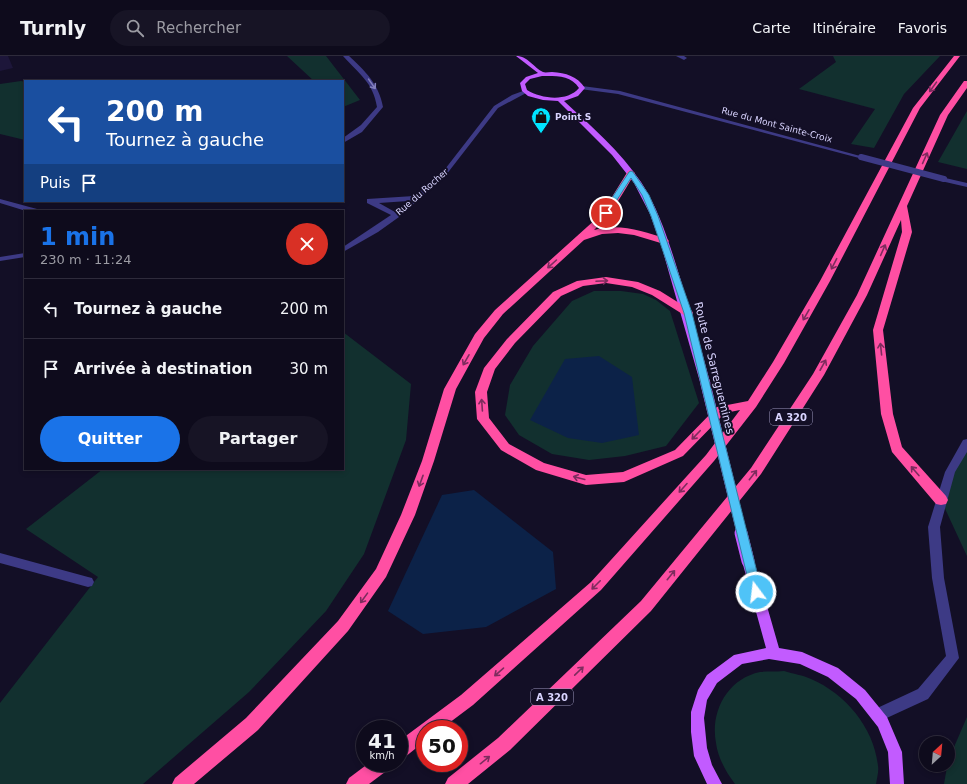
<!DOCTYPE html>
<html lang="fr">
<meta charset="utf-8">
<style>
body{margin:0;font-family:"DejaVu Sans",sans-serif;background:#171425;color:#f1f3f6;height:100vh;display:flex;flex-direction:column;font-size:15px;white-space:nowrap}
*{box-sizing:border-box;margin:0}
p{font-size:13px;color:#9b9ba3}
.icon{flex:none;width:22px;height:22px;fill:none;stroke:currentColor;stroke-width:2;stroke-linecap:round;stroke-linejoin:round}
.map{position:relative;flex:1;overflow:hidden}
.sheet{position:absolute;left:24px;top:154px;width:320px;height:260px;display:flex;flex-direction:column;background:#0e0b1c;border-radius:0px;box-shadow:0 2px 6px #0003,0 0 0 1px #2e2b3b}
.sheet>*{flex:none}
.banner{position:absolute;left:24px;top:24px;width:320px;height:122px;border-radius:0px;box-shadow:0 2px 6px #0003,0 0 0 1px #2e2b3b;background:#1a4fa0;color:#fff;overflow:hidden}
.needle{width:26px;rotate:26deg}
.controls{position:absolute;left:919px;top:680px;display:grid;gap:8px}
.controls a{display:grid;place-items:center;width:36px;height:36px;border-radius:50%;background:#0e0b1c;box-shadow:0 2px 6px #0003,0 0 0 1px #2e2b3b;font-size:20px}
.speed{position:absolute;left:356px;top:664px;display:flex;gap:8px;font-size:20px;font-weight:700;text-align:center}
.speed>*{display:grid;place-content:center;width:52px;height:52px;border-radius:50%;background:#0e0b1c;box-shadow:0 2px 6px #0003,0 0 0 1px #2e2b3b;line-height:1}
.speed small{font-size:10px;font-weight:400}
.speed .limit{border:6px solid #d22;background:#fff;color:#111}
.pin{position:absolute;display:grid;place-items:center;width:34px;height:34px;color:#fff;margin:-17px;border:2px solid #fff;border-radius:50%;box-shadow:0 1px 4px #0007}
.me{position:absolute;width:44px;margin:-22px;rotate:345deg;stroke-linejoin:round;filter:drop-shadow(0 0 3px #0008)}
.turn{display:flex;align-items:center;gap:14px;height:84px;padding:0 16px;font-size:18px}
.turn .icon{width:52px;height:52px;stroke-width:2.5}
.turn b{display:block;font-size:28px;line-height:34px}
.then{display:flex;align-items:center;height:38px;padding:0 16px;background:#0003;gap:8px;font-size:15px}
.round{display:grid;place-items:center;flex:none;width:42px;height:42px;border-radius:21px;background:#171425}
.overview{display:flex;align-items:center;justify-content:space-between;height:68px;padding:0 16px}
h1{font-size:24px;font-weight:700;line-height:30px;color:#1a73e8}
.action{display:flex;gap:8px;margin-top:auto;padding:8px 16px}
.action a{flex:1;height:46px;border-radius:24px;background:#1a73e8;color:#fff;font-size:16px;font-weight:700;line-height:46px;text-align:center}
.action a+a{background:#171425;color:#f1f3f6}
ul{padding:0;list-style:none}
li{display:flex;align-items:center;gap:12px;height:60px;padding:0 16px;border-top:1px solid #2e2b3b}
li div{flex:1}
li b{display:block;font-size:15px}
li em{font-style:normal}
header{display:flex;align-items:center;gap:24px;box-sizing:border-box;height:56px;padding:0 20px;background:#0e0b1c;border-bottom:1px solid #2e2b3b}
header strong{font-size:19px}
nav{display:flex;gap:22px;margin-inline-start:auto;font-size:14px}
.search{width:280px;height:36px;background:#171425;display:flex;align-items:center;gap:10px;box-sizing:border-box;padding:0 14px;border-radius:22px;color:#9b9ba3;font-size:15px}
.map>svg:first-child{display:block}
.green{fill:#12302f}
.water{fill:#0c2248}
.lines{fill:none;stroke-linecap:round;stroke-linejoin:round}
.minor{fill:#3d3a85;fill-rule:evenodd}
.major{fill:#c25bff;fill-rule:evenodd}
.highway{fill:#ff4fa3;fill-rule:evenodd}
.minor-bridge{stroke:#3d3a85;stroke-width:6}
.major-bridge-far1{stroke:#c25bff;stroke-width:10}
.major-bridge{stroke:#c25bff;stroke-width:13}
.shaded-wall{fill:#1d163a}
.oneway{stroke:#837fbc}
.oneway2{stroke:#7d2c5e}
.route{fill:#4fc3f7;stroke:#337fa1}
.labels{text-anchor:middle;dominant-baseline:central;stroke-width:4;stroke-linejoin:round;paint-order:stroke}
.far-poi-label{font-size:9px;font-weight:bold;fill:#d9d4ff;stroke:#130f26;text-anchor:start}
.far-street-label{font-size:9px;fill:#d9d4ff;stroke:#130f26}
.shield{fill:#130f26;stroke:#9e99be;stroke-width:1}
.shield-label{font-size:10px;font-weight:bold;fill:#d9d4ff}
.street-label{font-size:11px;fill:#d9d4ff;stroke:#130f26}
</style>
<header>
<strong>Turnly</strong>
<div class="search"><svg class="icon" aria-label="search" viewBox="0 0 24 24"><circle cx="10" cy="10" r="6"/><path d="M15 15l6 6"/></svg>Rechercher</div>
<nav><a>Carte</a><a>Itinéraire</a><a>Favoris</a></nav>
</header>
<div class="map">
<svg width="967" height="728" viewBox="0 0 967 728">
<rect width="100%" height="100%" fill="#130f26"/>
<g class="green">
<path d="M287 0H326L360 44 343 51V25H314Z"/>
<path d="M833 0H940L904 38 874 92 851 88 875 53 799 33 836 6Z"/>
<path d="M21 25 25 26V84L0 78V28Z"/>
<path d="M967 55V113L938 106Z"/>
<path d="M594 235H621L643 238 656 244 670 255 699 347 666 390 625 400 589 404 552 398 519 379 505 359 510 329 533 290 572 245Z"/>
<path d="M343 276 411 328 406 384 364 498 326 555 249 636 143 728H0V647L98 521 26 473 103 413H343Z"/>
<path d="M967 387V500L941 444Z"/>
<path d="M784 615C793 618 803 619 811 623 846 638 874 672 878 710 879 715 877 722 876 728H735C726 716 718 702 716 687 710 656 727 623 760 616 767 615 776 616 784 615Z"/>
<path d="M967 661V728H944L948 705Z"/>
</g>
<g class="water">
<path d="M599 300 632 321 639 379 602 387 568 382 530 364 565 303Z"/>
<path d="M474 434 553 496 556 533 486 571 423 578 388 555 442 439Z"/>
</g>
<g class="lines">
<g class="minor">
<path d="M343 0H349C365 15 379 28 383 51L362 76 343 87V82L361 69 377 51C373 26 359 18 343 0Z"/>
<path d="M676 0H684L687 2 684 4Z"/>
<path d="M582 30 620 35 864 101 859 102 618 38 580 33 579 32Z"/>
<path d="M523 35 528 36 498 52 446 119 399 161 378 176 343 196V191L391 159 367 147V143L414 140 442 117 494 50 512 39ZM408 145 395 156 379 147Z"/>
<path d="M941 121 967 127V131L941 125Z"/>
<path d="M0 143 37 153 38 155H26L0 147Z"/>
<path d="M25 197V201L0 205V201Z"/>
<path d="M967 383V396L955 416 940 471 944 522 959 602 928 643 878 666 873 664 871 659 873 654 918 633 946 600 932 522 928 471 945 416 963 384Z"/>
<path d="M0 497 88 521 92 522 94 526 92 530 88 531 0 507Z"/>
</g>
<g class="major">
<path d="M516 0C528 0 533 11 543 16 545 17 549 16 552 16 566 17 577 20 585 32L578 40 564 45C591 70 620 95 641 126 658 152 668 183 677 212 689 250 700 288 710 326L708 328 705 329 700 326 662 192 650 158 634 127 612 99 558 45 543 44 528 40 522 35 520 27 526 21 538 17ZM542 20C556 20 571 19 579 32 567 46 542 43 527 34L525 28 530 23Z"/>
<path d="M748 500 752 502 754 505 779 592 802 596 838 612 865 634 887 661 902 696 904 728H890L888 696 878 671 856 643 828 621 800 608 769 603 742 608 717 627 707 644 704 662 707 692 712 709 722 728H707L694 700 691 676V656L698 634 707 619 734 599 766 592 742 505 744 502Z"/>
</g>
<g class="highway">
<path d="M954 0H960L920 52 830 225 784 307 756 351 714 405 601 534 473 649 441 673H425V685L405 701 399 703V685L461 639 591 526 706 399 740 354 725 357 683 400 624 426 586 429 536 414 501 394 477 363 475 336 484 312 507 283 553 236 577 225 606 221 638 226 660 235 692 255 693 257 692 259H684L652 239 632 231 606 227 583 230 561 240 515 287 495 313 487 336 489 362 509 388 544 407 586 419 623 416 675 394 717 351 748 345 773 306 820 225 913 52Z"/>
<path d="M964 25H967V32L948 59 907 150 912 176 883 274 893 358 902 391 946 440 948 444 946 448 941 449 936 448 892 396 881 358 873 274 902 176 901 164 867 239 824 319 761 418 651 555 510 694 468 728H445L448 722 498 682 641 545 751 412 813 318 857 239 940 59Z"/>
<path d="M631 114 635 117C623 137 612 158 594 174 619 167 643 175 667 183L669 185 667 187 664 188 634 179 618 177 602 178 584 184 503 258 484 282 456 333 434 405 415 459 386 521 348 575 258 674 194 728H172L175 722 246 662 338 565 376 513 401 459 422 405 444 333 475 278 495 254 597 162 607 149 628 115Z"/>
<path d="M369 707H391L389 713 369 728H346L349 722Z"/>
</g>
<path class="minor-bridge" d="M861 101 944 123"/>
<path class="major-bridge-far1" d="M705 326 742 478"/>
<path class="major-bridge" d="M741 477 748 505"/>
</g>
<path class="shaded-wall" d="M0 0H8L13 12 0 15Z"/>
<defs><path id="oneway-shaft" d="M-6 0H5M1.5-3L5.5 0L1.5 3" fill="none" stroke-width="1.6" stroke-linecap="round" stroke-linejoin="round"/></defs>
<use class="oneway" href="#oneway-shaft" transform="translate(372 28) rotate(55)"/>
<g class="oneway2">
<use href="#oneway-shaft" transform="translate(933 31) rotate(126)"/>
<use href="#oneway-shaft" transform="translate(925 102) rotate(-66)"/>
<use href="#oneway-shaft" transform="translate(883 194) rotate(-66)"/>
<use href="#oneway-shaft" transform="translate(552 208) rotate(138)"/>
<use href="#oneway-shaft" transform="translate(834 208) rotate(117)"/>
<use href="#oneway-shaft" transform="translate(602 225) rotate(-3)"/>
<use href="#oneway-shaft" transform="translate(806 259) rotate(120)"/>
<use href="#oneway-shaft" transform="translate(881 293) rotate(-96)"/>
<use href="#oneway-shaft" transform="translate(466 304) rotate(120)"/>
<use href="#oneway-shaft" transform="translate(823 309) rotate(-61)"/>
<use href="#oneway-shaft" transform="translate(482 349) rotate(-94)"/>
<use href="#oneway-shaft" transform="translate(696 379) rotate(134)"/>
<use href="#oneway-shaft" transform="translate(915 415) rotate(-131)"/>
<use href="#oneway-shaft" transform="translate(753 419) rotate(-52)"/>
<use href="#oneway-shaft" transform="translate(579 422) rotate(-165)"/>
<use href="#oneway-shaft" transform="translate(421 425) rotate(110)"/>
<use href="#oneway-shaft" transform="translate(683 432) rotate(132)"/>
<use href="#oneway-shaft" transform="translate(671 519) rotate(-51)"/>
<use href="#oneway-shaft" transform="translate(596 529) rotate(135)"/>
<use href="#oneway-shaft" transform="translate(364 542) rotate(126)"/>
<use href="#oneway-shaft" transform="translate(579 615) rotate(-44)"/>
<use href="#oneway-shaft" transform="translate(499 616) rotate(139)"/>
<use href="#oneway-shaft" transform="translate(485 704) rotate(-39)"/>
</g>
<path class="route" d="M631 115 633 116 649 139 658 160 692 257 762 536 760 539 756 540 753 539 751 536 684 257 651 160 642 139 631 122 608 158 602 157 629 116Z"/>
<defs>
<symbol id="shop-pin" viewBox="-11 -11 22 30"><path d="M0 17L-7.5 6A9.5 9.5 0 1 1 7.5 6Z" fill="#00e5ff" stroke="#130f26"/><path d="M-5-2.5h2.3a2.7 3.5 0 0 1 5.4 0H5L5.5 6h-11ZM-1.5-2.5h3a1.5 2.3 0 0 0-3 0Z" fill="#111"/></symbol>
</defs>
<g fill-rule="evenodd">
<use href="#shop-pin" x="530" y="50" width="22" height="30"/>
</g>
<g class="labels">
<g class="far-poi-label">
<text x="555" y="61">Point S</text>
</g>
<g class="far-street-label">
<text transform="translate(777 69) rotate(15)">Rue du Mont Sainte-Croix</text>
<text transform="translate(422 136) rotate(-41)">Rue du Rocher</text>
</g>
<g class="shield">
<rect x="770" y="353" width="42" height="16" rx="3"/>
<rect x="531" y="633" width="42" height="16" rx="3"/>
</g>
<g class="shield-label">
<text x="791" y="361">A 320</text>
<text x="552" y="641">A 320</text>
</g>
<g class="street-label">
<text transform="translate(714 312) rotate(76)">Route de Sarreguemines</text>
</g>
</g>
</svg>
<div class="controls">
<a><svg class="needle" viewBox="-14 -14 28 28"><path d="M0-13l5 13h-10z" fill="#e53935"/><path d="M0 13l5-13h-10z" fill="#9b9ba3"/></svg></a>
</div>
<div class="speed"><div>41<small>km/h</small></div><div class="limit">50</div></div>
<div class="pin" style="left:606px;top:157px;background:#d93025"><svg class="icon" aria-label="arrive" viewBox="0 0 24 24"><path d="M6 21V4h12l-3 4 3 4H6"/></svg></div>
<svg class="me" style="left:756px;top:536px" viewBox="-20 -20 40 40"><circle r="17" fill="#4fc3f7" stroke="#fff" stroke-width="3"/><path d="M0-11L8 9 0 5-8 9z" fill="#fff"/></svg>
<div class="banner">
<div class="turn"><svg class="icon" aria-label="left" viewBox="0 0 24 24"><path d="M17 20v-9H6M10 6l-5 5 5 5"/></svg><div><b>200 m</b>Tournez à gauche</div></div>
<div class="then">Puis<svg class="icon" aria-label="arrive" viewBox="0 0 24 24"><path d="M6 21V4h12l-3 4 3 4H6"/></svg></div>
</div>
<section class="sheet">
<div class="overview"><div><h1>1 min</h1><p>230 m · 11:24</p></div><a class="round" style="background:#d93025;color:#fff"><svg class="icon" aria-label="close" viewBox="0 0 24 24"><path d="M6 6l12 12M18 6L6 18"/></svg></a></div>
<ul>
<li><svg class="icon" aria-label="left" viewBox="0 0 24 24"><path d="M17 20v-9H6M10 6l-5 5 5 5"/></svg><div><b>Tournez à gauche</b></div><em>200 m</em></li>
<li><svg class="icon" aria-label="arrive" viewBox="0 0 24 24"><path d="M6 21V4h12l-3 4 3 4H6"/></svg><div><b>Arrivée à destination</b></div><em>30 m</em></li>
</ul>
<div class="action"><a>Quitter</a><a>Partager</a></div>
</section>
</div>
